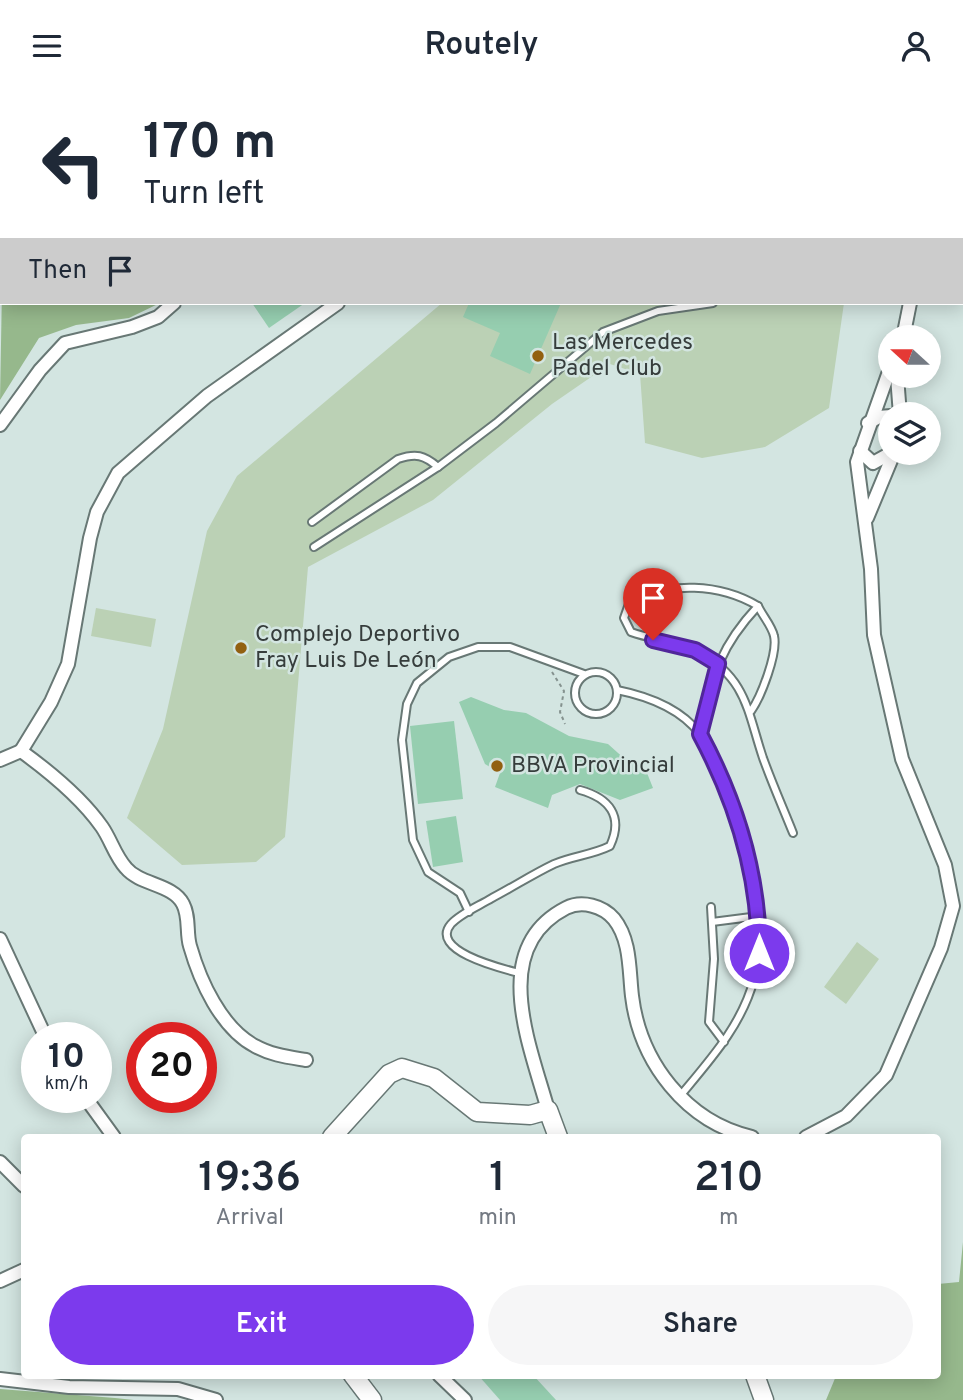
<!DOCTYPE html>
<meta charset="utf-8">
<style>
body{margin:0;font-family:Overpass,sans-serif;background:#f6f6f7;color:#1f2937;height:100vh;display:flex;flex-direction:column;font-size:26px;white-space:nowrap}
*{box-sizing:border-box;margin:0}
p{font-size:23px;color:#747a83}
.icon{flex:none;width:38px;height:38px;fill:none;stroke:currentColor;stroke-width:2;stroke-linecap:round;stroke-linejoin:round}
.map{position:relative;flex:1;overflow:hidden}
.details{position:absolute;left:21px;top:1043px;width:920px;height:245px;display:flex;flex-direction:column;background:#fff;border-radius:7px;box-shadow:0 4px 18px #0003}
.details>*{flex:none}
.hud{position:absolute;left:0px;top:0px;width:964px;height:214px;box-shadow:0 4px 18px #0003;background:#fff;color:#1f2937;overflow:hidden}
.needle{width:46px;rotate:291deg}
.tools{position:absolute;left:878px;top:234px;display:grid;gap:14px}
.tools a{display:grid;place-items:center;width:63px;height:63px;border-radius:50%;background:#fff;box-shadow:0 4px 18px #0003;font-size:35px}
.speed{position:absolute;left:21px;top:931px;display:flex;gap:14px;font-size:35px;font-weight:700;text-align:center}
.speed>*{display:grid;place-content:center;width:91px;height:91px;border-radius:50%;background:#fff;box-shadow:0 4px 18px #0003;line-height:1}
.speed small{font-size:18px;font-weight:400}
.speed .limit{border:10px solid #d22;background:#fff;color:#111}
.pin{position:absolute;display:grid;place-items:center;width:60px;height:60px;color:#fff;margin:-72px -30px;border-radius:50% 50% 50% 0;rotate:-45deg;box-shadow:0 0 7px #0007}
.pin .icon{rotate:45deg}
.me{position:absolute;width:77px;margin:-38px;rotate:0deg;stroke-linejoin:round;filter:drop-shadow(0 0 5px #0008)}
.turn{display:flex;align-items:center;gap:24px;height:147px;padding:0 28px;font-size:32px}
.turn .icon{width:91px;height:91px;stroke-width:2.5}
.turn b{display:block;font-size:49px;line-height:60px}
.then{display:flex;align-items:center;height:66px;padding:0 28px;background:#0003;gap:14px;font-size:26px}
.eta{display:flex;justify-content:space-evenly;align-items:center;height:119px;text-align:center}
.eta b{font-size:42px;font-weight:600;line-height:49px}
.primary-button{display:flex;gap:14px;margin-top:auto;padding:14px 28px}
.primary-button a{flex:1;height:80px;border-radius:42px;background:#7c3aed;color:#fff;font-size:28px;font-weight:600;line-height:80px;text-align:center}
.primary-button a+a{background:#f6f6f7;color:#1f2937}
header{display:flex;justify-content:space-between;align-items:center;height:91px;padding:0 28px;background:#fff;font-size:32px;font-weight:600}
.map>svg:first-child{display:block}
.built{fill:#bed9d4}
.green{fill:#bbd1b5}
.forest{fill:#96b88c}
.building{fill:#96ceb0}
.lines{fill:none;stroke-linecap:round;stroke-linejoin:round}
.lane-casing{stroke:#687875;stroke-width:10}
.street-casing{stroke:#687875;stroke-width:16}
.secondary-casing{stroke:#687875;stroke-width:21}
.path{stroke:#85928f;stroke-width:2;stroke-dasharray:3.5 3.5;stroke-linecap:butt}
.lane{stroke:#fff;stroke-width:6}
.street{stroke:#fff;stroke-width:12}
.secondary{stroke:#fff;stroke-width:18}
.route-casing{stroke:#51269a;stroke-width:18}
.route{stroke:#7c3aed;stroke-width:12}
.poi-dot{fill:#926011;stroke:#d3e5e1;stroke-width:2.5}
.labels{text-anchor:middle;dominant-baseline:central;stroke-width:5;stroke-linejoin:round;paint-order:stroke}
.poi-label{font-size:23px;fill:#363d3c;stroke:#d3e5e1;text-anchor:start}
</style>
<header><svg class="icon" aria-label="menu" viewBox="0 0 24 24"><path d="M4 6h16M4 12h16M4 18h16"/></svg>Routely<svg class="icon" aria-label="person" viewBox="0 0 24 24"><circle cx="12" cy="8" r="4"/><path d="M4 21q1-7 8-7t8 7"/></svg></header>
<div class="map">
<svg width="963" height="1309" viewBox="0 0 963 1309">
<rect width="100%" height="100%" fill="#d3e5e1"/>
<path class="built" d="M0 0H99L2 2 0 200Z"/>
<g class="green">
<path d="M442 212H844L829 317 765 356 702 367 645 352 640 283 610 273 552 313 433 409 308 476 285 746 256 771 182 774 127 727 163 638 207 440 237 385Z"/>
<path d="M96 517 156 528 151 556 91 545Z"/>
<path d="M857 851 879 868 846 913 824 896Z"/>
</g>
<g class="forest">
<path d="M2 197V212H160L129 227 76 234 39 247 0 309Z"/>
<path d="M963 1151V1309H826L836 1285 938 1284V1193L959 1191Z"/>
<path d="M0 1298 115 1307 134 1309H0Z"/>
</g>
<g class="building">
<path d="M252 212H305L269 237Z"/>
<path d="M469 212H561L530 283 490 265 500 242 463 226Z"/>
<path d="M471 606 504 619 526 622 569 645 608 653 627 670 645 677 653 697 620 709 580 693 552 704 548 717 495 696 500 682 485 673 459 611Z"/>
<path d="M454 630 463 708 418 713 410 635Z"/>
<path d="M456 725 463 771 433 776 426 730Z"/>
<path d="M478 1284H533L556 1309H500Z"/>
</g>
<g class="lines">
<defs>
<g id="lane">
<path d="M805 2V0"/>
<path d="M312 431 398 368C416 362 424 364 438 376"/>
<path d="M314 456 438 376 496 332 603 241 658 220 713 212"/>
<circle cx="596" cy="602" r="21"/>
<path d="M617 599C647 605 681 618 700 643 740 696 770 825 754 888 742 934 710 969 680 1005"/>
<path d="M751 620C761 606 778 562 774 545 772 535 762 524 758 515"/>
<path d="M700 643C713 586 717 559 758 515 719 492 670 491 630 510L624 527 631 541C652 549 678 549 698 560 747 588 747 619 763 667 772 692 783 717 793 742"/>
<path d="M711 816 714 868 709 931 724 951"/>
<path d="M469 821 460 802 428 781 413 749 402 649 407 613 417 592 449 566 478 556H510L584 583"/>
<path d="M712 831 759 825"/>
<path d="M519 882C504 878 428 860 451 833 461 822 479 815 492 807 513 796 533 783 554 773 572 765 592 764 610 755 624 725 609 707 580 699"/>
</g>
<g id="street">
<path d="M415 0 416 2"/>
<path d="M447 0 448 2"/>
<path d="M217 2 219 0"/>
<path d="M895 2V0"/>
<path d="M903 247 910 212"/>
<path d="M897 285 900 324"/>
<path d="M868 332 879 326 891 325"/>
<path d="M0 334 40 279 65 252 132 236 158 226 174 212"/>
<path d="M860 360 873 372 891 362"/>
<path d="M867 427 894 362"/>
<path d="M21 660 51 611 68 573 90 447 97 421 118 382 207 305 338 212"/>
<path d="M21 660C50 681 81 706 102 736 111 749 115 765 126 777 140 794 173 793 183 813 190 826 186 842 190 855 200 890 221 937 255 955 271 964 288 966 306 969"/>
<path d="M0 669 21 660"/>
<path d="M0 848 46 947"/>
<path d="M85 1006 114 1046"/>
<path d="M548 1019C530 954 488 857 566 817 582 809 603 815 614 828 631 849 629 880 632 905 640 971 686 1031 752 1046"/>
<path d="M806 1046 846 1025 886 984 941 857 953 815 945 774 902 668 874 544 871 478 857 371 891 275"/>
<path d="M0 1071 24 1095"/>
<path d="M0 1190 24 1179"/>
<path d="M439 1284 465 1309"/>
<path d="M0 1288 69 1296 178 1298 216 1309"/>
</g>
<g id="secondary">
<path d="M332 1046 389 983 402 977 434 987 477 1021 530 1024 548 1019 558 1046"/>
<path d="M353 1284 372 1309"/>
<path d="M755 1284 764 1309"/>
</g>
</defs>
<use href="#lane" class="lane-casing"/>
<use href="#street" class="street-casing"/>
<use href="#secondary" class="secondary-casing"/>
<path class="path" d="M552 581 564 600 560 621 565 633"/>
<use href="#lane" class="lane"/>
<use href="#street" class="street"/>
<use href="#secondary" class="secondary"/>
</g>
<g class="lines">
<defs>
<path id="route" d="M653 549 695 559 718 573 700 643C737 712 759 784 759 862"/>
</defs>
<use href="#route" class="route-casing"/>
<use href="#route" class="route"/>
</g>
<g class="poi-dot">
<circle cx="538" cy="265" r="7"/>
<circle cx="241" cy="557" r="7"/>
<circle cx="497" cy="675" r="7"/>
</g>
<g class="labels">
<g class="poi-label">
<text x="552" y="252">Las Mercedes<tspan x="552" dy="26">Padel Club</tspan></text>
<text x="255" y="544">Complejo Deportivo<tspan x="255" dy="26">Fray Luis De León</tspan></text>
<text x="511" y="675">BBVA Provincial</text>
</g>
</g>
</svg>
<div class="tools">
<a><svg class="needle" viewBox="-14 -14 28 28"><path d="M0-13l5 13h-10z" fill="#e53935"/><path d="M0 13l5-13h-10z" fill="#747a83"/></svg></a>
<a><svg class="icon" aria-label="layers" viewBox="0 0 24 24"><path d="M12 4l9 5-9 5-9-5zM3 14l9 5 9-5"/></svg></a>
</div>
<div class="speed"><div>10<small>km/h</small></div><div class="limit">20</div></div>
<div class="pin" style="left:653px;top:549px;background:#d93025"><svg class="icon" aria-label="arrive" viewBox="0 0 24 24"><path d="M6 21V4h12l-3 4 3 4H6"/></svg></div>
<svg class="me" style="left:759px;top:862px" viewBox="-20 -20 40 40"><circle r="17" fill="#7c3aed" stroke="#fff" stroke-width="3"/><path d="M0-11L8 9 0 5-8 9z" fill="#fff"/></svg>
<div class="hud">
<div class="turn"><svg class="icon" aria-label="left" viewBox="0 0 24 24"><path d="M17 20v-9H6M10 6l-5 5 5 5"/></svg><div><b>170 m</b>Turn left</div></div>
<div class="then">Then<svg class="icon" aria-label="arrive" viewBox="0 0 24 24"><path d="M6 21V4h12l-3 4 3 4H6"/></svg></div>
</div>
<section class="details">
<div class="eta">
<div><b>19:36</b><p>Arrival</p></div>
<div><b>1</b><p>min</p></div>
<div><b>210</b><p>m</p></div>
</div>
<div class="primary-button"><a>Exit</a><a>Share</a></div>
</section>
</div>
